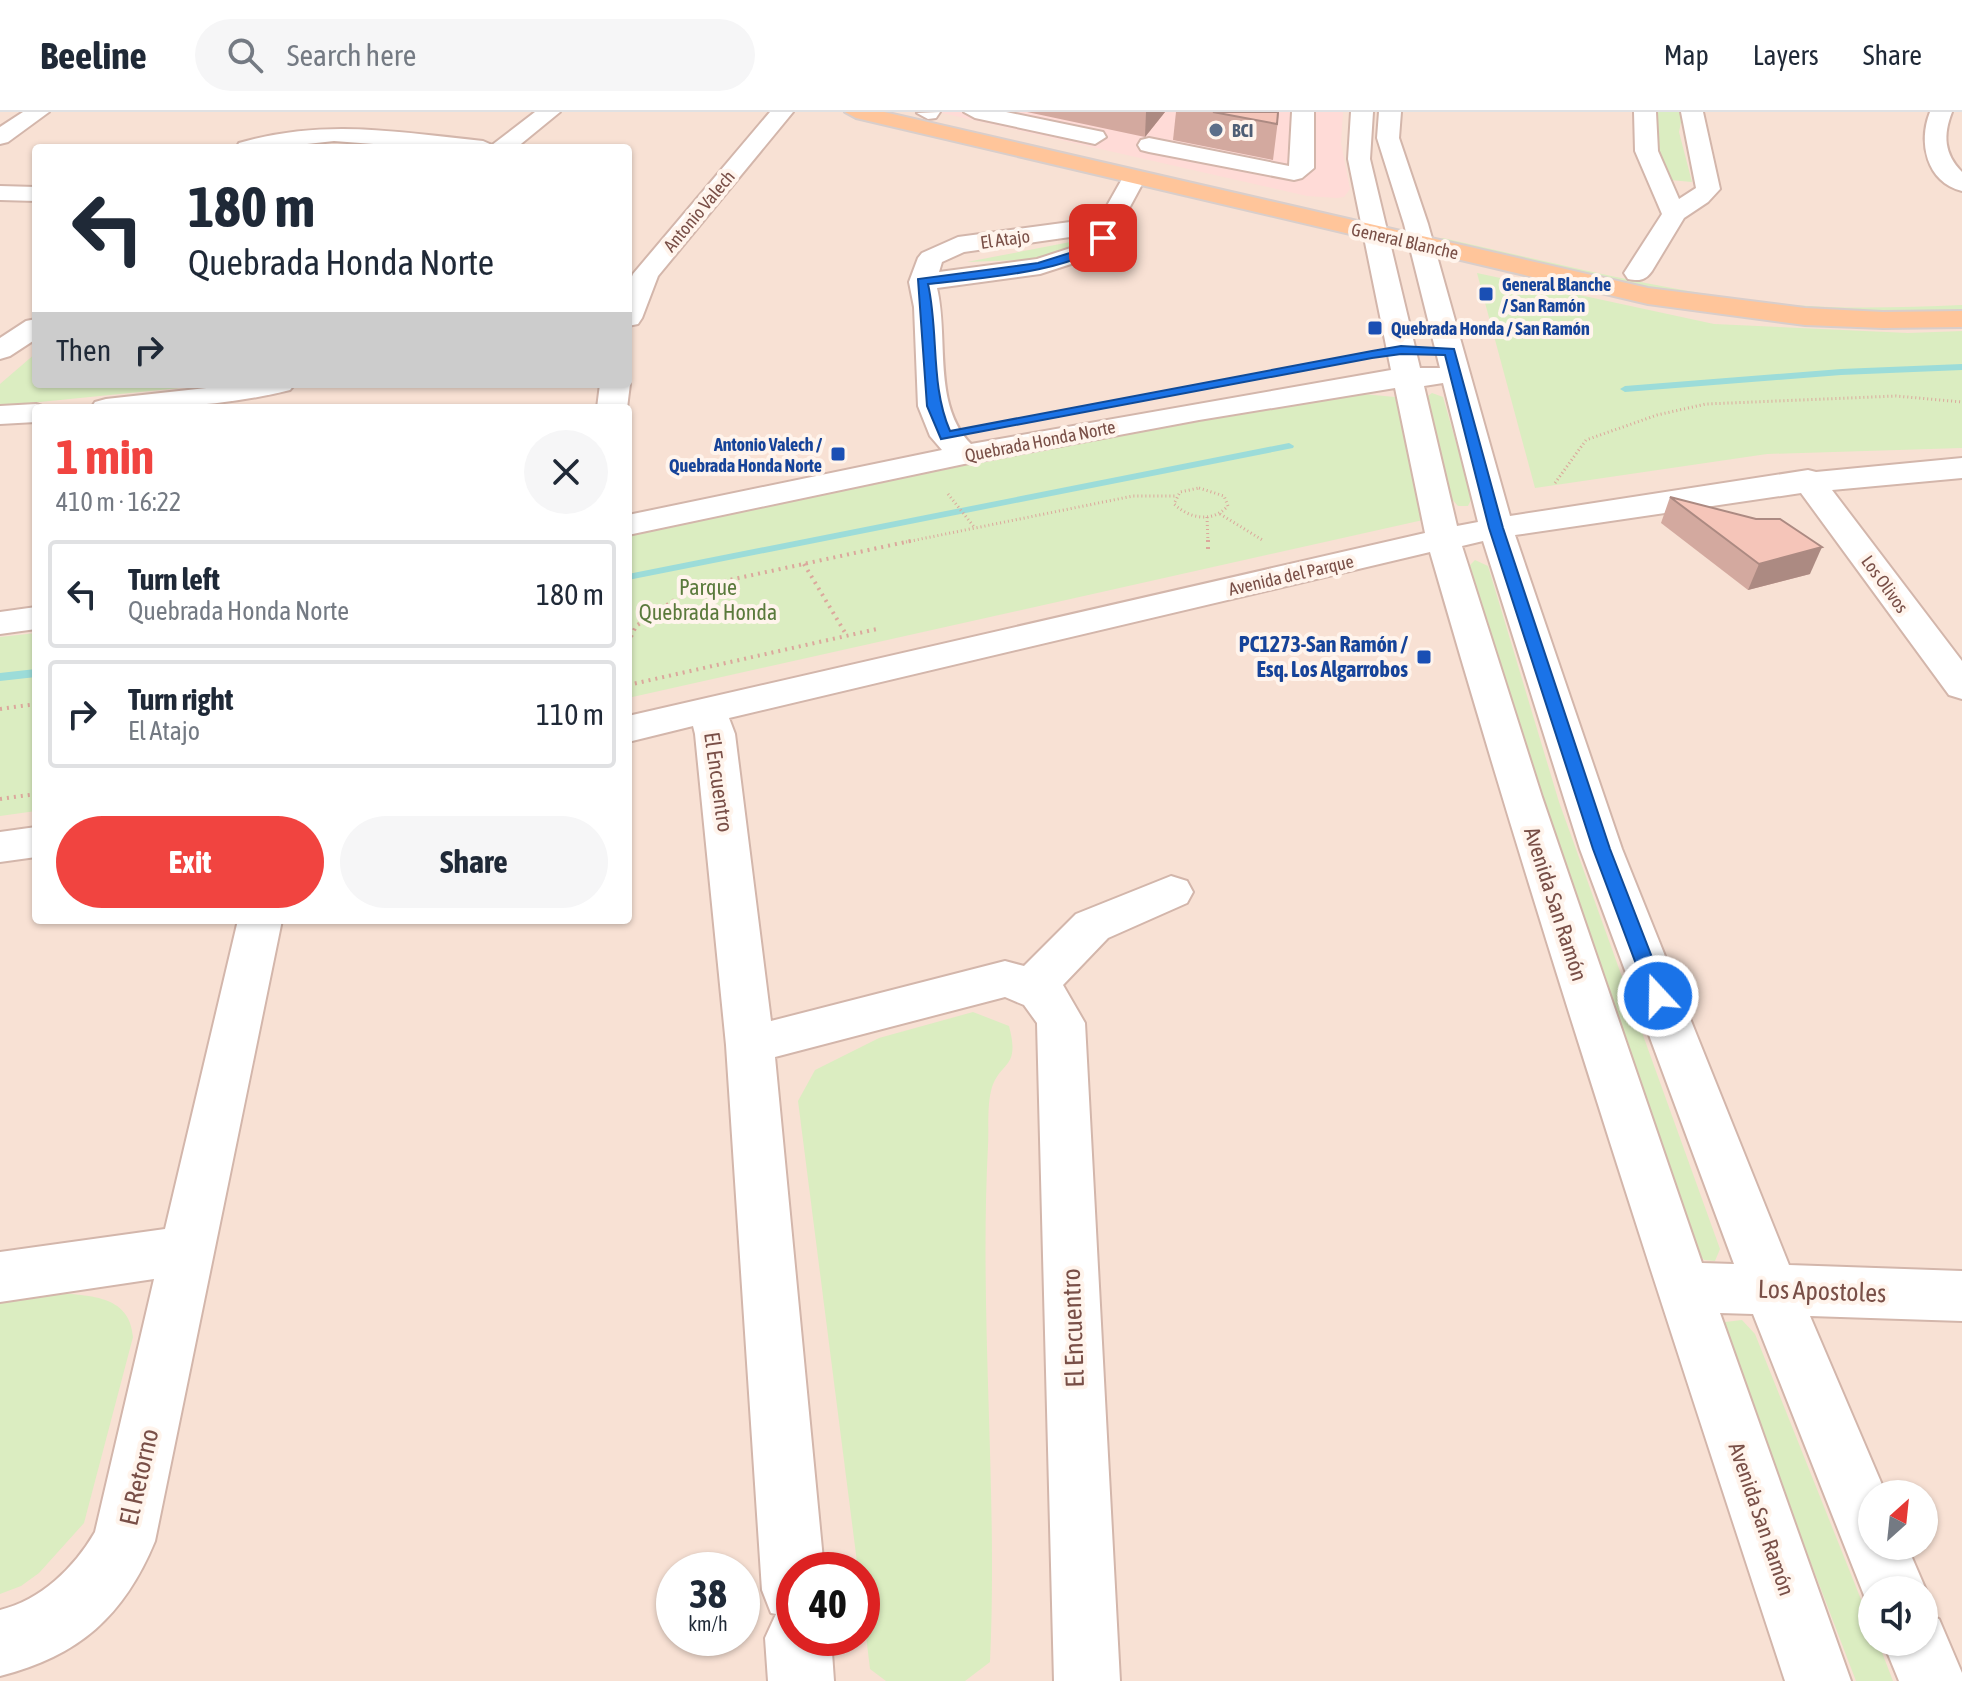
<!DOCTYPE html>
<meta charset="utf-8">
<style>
body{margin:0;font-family:"Asap Condensed",sans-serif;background:#f6f6f7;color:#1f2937;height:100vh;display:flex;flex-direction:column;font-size:30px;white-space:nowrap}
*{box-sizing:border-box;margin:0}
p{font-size:26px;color:#747a83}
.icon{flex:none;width:44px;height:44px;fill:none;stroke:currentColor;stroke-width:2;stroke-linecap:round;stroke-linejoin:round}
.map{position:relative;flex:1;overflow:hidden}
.sheet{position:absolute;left:32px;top:292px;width:600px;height:520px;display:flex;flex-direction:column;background:#fff;border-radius:8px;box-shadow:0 2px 6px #0004}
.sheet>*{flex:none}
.banner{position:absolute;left:32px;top:32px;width:600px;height:244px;border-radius:8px;box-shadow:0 2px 6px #0004;background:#fff;color:#1f2937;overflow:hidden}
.needle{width:52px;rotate:27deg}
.buttons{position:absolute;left:1858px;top:1368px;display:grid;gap:16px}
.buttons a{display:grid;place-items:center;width:80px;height:80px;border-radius:50%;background:#fff;box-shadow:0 2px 6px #0004;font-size:40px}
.speed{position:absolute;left:656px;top:1440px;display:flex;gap:16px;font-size:40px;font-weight:700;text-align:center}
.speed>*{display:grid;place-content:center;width:104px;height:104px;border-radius:50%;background:#fff;box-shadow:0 2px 6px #0004;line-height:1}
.speed small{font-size:20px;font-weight:400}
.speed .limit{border:12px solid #d22;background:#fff;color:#111}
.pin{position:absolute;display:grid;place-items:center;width:68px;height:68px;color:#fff;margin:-34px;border-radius:16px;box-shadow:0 4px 12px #0006}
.me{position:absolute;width:88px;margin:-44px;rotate:339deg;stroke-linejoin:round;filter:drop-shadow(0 0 6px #0008)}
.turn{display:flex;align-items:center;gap:28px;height:168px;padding:0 24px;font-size:36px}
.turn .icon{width:104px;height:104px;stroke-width:2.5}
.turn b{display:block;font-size:56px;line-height:68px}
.then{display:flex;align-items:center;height:76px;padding:0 24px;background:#0003;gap:16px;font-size:30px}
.round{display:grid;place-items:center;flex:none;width:84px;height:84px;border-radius:42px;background:#f6f6f7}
.headline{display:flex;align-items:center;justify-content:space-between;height:136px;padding:0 24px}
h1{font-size:48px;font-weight:700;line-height:60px;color:#f14440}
.button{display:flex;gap:16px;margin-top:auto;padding:16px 24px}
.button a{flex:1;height:92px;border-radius:48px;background:#f14440;color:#fff;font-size:32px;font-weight:700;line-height:92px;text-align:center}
.button a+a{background:#f6f6f7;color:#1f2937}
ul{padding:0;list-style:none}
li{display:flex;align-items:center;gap:24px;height:108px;margin:0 16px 12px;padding:0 8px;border:4px solid #e0e1e3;border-radius:8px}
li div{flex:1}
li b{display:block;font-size:30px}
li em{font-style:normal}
header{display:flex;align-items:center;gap:48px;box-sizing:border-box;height:112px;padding:0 40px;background:#fff;border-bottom:2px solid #e0e1e3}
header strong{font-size:38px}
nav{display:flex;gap:44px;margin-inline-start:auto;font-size:28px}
.search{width:560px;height:72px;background:#f6f6f7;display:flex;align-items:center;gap:20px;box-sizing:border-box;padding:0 28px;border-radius:44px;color:#747a83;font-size:30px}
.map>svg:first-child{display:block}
.residential{fill:#f8e1d4;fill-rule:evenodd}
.commercial{fill:#ffdbd7}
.green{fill:#dbedc1}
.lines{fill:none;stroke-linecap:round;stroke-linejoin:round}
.stream{fill:#9cdcd9;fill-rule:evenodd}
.minor-casing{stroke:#d3b6ab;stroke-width:4}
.major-casing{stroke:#d9cecb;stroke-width:4}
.path-far1{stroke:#dba89c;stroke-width:3;stroke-dasharray:1 3;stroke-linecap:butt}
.path{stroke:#dba89c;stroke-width:4;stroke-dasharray:2 5;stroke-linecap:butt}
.minor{fill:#fff;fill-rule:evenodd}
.major{fill:#ffc59a;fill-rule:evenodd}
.wall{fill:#d3a99f}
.shaded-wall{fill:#ac8a82}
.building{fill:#f5c5b9;stroke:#ac8a82;stroke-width:2}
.route{fill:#1a73e8;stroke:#114b97;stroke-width:2}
.service-dot{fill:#5c6f8a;stroke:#fff4ec;stroke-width:3}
.transit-dot{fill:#1a4fb4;stroke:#fff4ec;stroke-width:3}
.labels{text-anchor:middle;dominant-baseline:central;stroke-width:8;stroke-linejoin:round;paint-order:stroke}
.far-service-label{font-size:18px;font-weight:bold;fill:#4e5e75;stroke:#fff4ec;text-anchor:start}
.far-street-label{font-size:18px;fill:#794f47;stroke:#fff4ec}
.far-transit-label{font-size:18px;font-weight:bold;fill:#164399;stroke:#fff4ec;text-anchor:start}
.park-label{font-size:22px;fill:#5a7a3c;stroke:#fff4ec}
.transit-label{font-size:22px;font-weight:bold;fill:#164399;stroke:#fff4ec;text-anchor:end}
.street-label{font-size:22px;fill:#794f47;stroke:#fff4ec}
.near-street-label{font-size:26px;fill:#794f47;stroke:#fff4ec}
</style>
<header>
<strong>Beeline</strong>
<div class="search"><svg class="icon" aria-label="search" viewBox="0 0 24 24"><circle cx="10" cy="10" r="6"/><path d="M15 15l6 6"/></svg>Search here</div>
<nav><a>Map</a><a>Layers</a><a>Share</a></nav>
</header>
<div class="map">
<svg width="1962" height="1569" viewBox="0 0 1962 1569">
<rect width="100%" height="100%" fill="#feefe4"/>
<path class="residential" d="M0 0H1962V1569H0ZM36 36H628V272H36ZM36 296H628V808H36ZM1872 1382H1924V1434H1872ZM674 1458H742V1526H674ZM794 1458H862V1526H794ZM1872 1478H1924V1530H1872Z"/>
<path class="commercial" d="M938 0H1343L1341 31 1350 77 1344 85 1337 86 1307 84Z"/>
<g class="green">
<path d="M1657 0H1683L1679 20 1692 70 1670 68 1653 33Z"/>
<path d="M1091 126 1087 133 1041 147 967 150Z"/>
<path d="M1443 126C1546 149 1650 176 1755 189 1823 198 1893 196 1962 193V199C1868 202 1776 200 1683 184 1600 170 1517 147 1434 129Z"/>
<path d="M1477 161 1714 212 1908 221 1962 219V336L1767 342 1535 376Z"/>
<path d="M36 241V272H220L0 294V272Z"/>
<path d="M1342 280 1395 285 1432 406 628 586V424L1220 300Z"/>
<path d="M1432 281 1443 285 1472 386 1468 394H1458L1451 386 1428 284Z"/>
<path d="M1475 448 1488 454 1559 690 1720 1137 1715 1149 1704 1148 1695 1138 1515 618 1470 453Z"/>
<path d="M36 521V699L0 704V525Z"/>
<path d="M973 900 1009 914C1021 959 999 948 991 979 987 996 989 1017 988 1034 979 1206 998 1378 990 1550L965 1569H886L870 1557 862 1490V1458H858L798 989 815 958 879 926Z"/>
<path d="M59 1181C92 1184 130 1184 133 1225L84 1411 39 1461 21 1474 0 1482V1191Z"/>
<path d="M1742 1208 1755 1222 1872 1515V1530H1878L1893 1569H1856L1722 1218 1725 1210Z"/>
</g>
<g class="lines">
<g class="stream">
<path d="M1962 252V258L1841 263 1625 280 1620 277 1625 274 1841 257Z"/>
<path d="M1289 331 1294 334 1293 336 628 468V462Z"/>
<path d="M36 557V565L0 569V561Z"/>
</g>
<defs>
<g id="minor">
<path d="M23 0H49L8 30 0 32V15Z"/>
<path d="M535 0H560L516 36H426L334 29 271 36H236L239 31C324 6 397 20 483 29L492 33Z"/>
<path d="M770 0H793L658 164 642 206 638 212 628 214V174L633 162Z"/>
<path d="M940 0 936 6 928 7 917 1Z"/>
<path d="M964 0H1006L1103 20 1106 25 1095 32 975 6Z"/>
<path d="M1292 0H1314V56L1302 66 1294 68 1149 40 1141 38 1138 33 1141 28 1149 26 1289 54Z"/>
<path d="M1351 0H1373L1370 47 1420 256H1440L1404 112 1377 26 1379 0H1401L1399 26 1428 112 1510 404 1808 358 1816 360 1962 346V366L1832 378 1962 549V587L1949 583 1801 381 1515 423 1622 737 1789 1153 1962 1159V1209L1810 1204 1886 1382H1872V1434H1907L1926 1478 1924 1483V1478H1872L1871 1501 1753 1202 1720 1201 1851 1569H1785C1662 1194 1539 819 1430 440L729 606 735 622 771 909 1005 849 1024 854 1076 802 1171 764 1187 769 1193 780 1187 791 1108 826 1063 873 1085 911 1120 1569H1054L1037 911 1024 893 1005 885 775 945 824 1458H794V1526H831L834 1569H768L765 1526 776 1502 771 1501 762 1478 726 933 695 622 693 614 628 630V604L1425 421 1395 276 1199 308 964 352 628 423V403L942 338 930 324 918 294 914 195 909 170 918 146 922 141 958 125 1100 106 1126 60H1142L1146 65 1105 141 1040 162 937 176C949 226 932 293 971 332L1391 258 1348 47ZM1091 122 1086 131 1037 147 939 160 942 150 964 140ZM1443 271 1478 410 1457 414 1424 274ZM1483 429 1580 737 1734 1152 1702 1151 1542 685 1462 434Z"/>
<path d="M1634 0H1656L1658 39 1679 87 1696 76 1681 0H1703L1720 77 1708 90 1684 106 1652 159C1645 169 1639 169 1628 167L1624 161 1662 102 1635 39Z"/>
<path d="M1930 0H1952C1943 23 1944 42 1962 60V79C1926 70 1918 30 1930 0Z"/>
<path d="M0 74 36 75V89L0 88Z"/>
<path d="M36 207V227L10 244 0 247V226L26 209Z"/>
<path d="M628 270 630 272 627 296H597L600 272H628Z"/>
<path d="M243 272H295L290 278C222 295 161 296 91 296L95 290 106 287Z"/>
<path d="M36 292 48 296H36V310L0 312V294Z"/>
<path d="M36 495V517L0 522V500Z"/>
<path d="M36 715V745L0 750V720Z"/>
<path d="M238 808H282L155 1429C124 1504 79 1544 0 1564V1498C41 1488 74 1456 95 1420L154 1167 0 1190V1140L165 1117Z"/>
<path d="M1924 1501 1939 1507 1962 1561V1569H1899L1883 1530H1924Z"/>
</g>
<path id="major" d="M845 0H884L1648 176 1805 196 1883 200 1962 199V215L1883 216 1805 213 1648 192 856 6Z"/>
</defs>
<use href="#minor" class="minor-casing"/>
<use href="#major" class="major-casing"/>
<g class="path-far1">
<path d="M1555 371 1586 328 1657 303 1706 292 1896 284 1962 290"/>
<path d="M1199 376 1224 384 1228 394C1212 411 1190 407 1174 392L1180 380Z"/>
<path d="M948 382 975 416"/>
<path d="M1220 402 1264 429"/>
<path d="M1207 405 1208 430"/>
<path d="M906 430 1133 384H1176"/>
</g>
<g class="path">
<path d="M1208 428V441"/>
<path d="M804 452 847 524"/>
<path d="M628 531 636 514 692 476 915 428"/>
<path d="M628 573 877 517"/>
<path d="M0 597 36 592"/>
<path d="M0 687 36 682"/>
</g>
<use href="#minor" class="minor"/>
<use href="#major" class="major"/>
</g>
<g class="wall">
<path d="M1027 0H1165L1145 25Z"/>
<path d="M1176 0H1279L1273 48 1173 28Z"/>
<path d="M1670 385 1810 462 1748 478 1661 411Z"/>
</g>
<g class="shaded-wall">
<path d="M1146 0H1165L1145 25Z"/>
<path d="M1822 435 1810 462 1748 478 1759 452Z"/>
</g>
<g class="building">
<path d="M1213 0H1278L1277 12Z"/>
<path d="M1670 385 1756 407H1780L1822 435 1759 452Z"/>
</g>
<path class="route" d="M1103 123 1108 126C1084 160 971 167 928 172 939 221 930 273 950 319L1372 239 1401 234 1454 237 1503 416 1610 737 1667 884 1665 889H1651L1648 884 1593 737 1489 416 1445 243 1401 242 1372 246 941 327 927 294 918 167 1038 151 1092 134Z"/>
<circle class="service-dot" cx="1216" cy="18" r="8"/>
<g class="transit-dot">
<rect x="1478" y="174" width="16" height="16" rx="4"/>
<rect x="1367" y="208" width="16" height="16" rx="4"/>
<rect x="830" y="334" width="16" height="16" rx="4"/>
<rect x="1416" y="537" width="16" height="16" rx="4"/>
</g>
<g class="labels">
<g class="far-service-label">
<text x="1232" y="18">BCI</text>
</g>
<g class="far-street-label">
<text transform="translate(699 99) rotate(-50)">Antonio Valech</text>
<text transform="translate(1005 127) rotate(-8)">El Atajo</text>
<text transform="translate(1405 129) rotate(13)">General Blanche</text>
<text transform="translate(1040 329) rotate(-11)">Quebrada Honda Norte</text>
<text transform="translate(1291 463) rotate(-13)">Avenida del Parque</text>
<text transform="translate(1885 472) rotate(54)">Los Olivos</text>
</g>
<g class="far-transit-label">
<text x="1502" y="172">General Blanche<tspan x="1502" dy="21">/ San Ramón</tspan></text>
<text x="1391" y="216">Quebrada Honda / San Ramón</text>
<text x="822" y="332" text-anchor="end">Antonio Valech /<tspan x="822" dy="21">Quebrada Honda Norte</tspan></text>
</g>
<g class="park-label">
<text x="708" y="475">Parque<tspan x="708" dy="25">Quebrada Honda</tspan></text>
</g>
<g class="transit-label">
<text x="1408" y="532">PC1273-San Ramón /<tspan x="1408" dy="25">Esq. Los Algarrobos</tspan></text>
</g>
<g class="street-label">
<text transform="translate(719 670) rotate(82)">El Encuentro</text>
<text transform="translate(1556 792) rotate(72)">Avenida San Ramón</text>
<text transform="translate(1762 1407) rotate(71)">Avenida San Ramón</text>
</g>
<g class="near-street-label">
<text transform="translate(1822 1179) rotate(2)">Los Apostoles</text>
<text transform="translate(1073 1216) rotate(-92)">El Encuentro</text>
<text transform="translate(139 1365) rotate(-77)">El Retorno</text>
</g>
</g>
</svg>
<div class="buttons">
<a><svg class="needle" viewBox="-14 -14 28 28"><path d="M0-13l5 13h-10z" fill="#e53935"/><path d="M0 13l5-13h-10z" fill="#747a83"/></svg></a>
<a><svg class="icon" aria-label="sound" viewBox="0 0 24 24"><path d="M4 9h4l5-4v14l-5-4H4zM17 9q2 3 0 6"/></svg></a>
</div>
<div class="speed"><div>38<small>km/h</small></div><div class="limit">40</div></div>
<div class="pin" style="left:1103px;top:126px;background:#d93025"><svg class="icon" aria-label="arrive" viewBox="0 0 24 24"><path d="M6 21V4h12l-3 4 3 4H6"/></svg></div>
<svg class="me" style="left:1658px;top:884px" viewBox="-20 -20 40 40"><circle r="17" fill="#1a73e8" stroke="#fff" stroke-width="3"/><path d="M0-11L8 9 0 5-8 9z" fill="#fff"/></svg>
<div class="banner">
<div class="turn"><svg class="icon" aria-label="left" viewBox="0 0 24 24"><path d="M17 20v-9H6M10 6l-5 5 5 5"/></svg><div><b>180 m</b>Quebrada Honda Norte</div></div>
<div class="then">Then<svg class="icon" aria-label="right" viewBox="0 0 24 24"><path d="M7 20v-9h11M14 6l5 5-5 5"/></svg></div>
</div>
<section class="sheet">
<div class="headline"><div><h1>1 min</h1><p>410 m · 16:22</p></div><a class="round"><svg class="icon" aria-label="close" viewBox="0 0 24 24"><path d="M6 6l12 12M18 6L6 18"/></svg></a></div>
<ul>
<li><svg class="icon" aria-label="left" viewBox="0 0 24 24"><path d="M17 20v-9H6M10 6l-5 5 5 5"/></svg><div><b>Turn left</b><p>Quebrada Honda Norte</p></div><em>180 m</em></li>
<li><svg class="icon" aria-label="right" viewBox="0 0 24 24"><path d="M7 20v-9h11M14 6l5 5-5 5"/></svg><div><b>Turn right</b><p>El Atajo</p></div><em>110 m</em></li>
</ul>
<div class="button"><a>Exit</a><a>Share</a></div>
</section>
</div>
